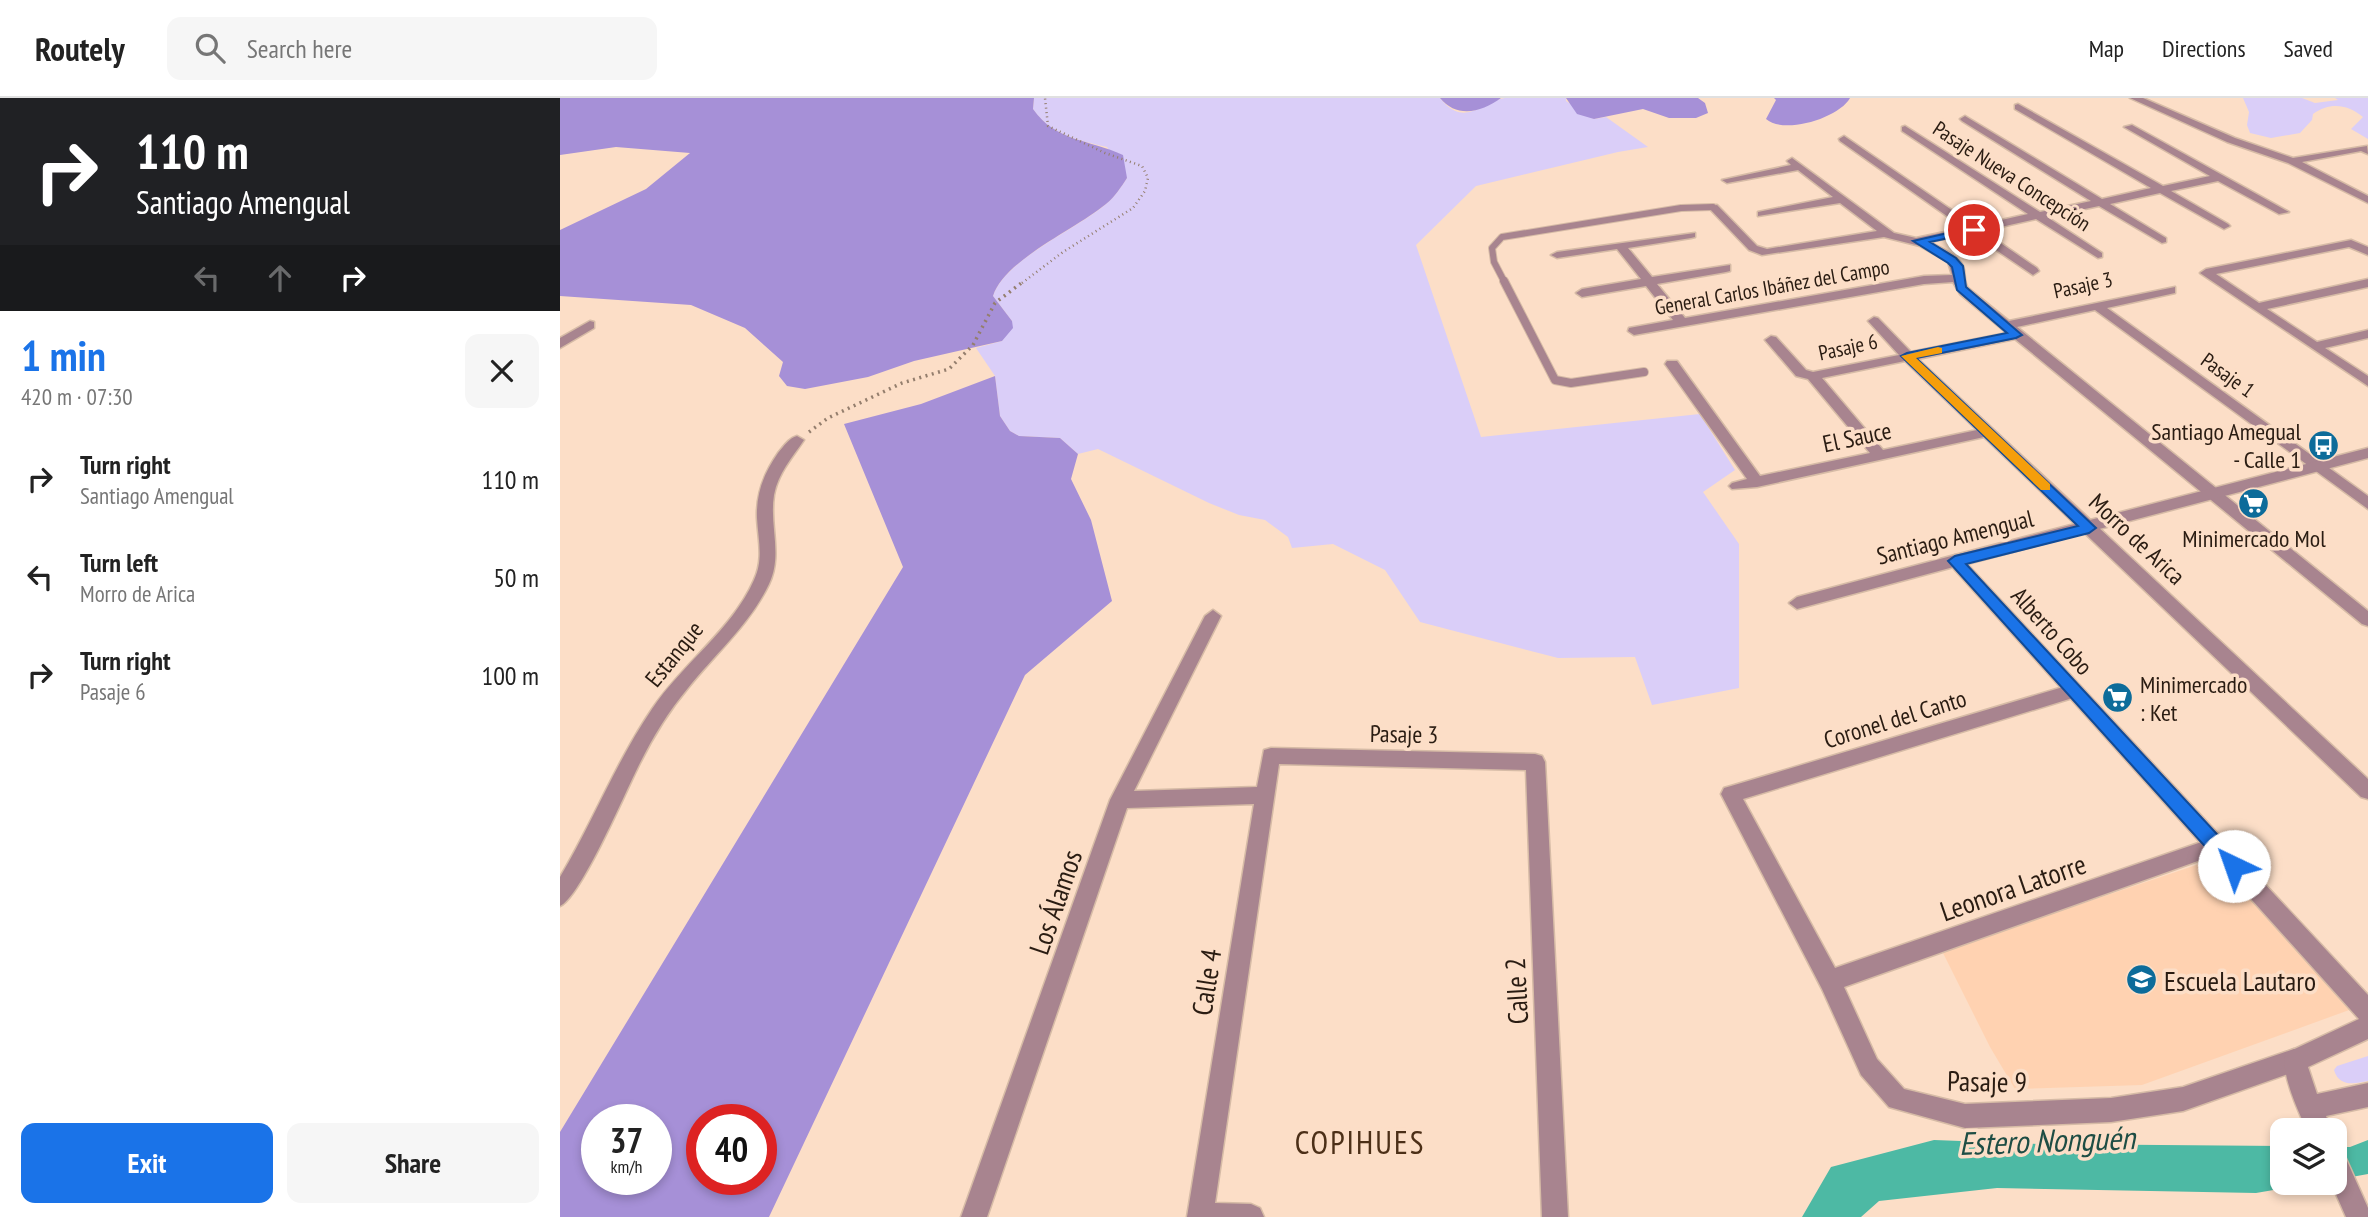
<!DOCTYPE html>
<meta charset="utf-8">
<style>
body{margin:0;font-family:"PT Sans Narrow",sans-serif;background:#f6f6f6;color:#222;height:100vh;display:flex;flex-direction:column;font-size:26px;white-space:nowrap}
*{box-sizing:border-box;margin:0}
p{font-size:23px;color:#767676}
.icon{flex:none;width:38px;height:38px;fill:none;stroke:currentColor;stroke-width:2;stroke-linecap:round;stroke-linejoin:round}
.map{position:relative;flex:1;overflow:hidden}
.drawer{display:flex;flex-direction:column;background:#fff;width:560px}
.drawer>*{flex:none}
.banner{background:#202124;color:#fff;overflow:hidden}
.tools{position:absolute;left:1710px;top:1020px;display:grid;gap:14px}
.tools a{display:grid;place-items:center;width:77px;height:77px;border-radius:14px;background:#fff;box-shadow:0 4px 10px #0003;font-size:35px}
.speed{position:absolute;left:21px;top:1006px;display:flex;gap:14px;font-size:35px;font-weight:700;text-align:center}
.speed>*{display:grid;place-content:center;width:91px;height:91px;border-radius:50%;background:#fff;box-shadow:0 4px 10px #0003;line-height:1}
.speed small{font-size:18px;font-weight:400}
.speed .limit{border:10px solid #d22;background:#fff;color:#111}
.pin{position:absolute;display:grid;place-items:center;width:60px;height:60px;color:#fff;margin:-30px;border:4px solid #fff;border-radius:50%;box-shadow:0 2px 7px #0007}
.me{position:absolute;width:77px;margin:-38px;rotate:318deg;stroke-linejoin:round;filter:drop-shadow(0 0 5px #0008)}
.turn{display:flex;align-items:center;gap:24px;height:147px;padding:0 21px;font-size:32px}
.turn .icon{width:91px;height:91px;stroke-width:2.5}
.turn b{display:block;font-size:49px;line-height:60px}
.lanes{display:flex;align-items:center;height:66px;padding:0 21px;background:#0003;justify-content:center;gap:35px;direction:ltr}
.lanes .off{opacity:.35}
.round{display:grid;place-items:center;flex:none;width:74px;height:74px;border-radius:14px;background:#f6f6f6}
.headline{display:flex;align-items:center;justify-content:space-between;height:119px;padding:0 21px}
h1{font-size:42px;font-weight:700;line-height:52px;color:#1a73e8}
.action{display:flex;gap:14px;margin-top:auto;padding:14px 21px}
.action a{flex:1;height:80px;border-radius:14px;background:#1a73e8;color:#fff;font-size:28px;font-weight:700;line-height:80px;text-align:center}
.action a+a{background:#f6f6f6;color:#222}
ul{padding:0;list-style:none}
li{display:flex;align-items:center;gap:21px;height:98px;padding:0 21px}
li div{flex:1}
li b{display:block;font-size:26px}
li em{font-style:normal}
header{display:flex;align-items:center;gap:42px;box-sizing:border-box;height:98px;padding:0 35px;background:#fff;border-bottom:2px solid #e0e0e0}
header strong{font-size:33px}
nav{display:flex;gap:38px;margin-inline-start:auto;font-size:24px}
.search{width:490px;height:63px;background:#f6f6f6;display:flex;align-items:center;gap:18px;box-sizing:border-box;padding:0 24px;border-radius:14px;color:#767676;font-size:26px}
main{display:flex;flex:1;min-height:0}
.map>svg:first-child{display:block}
.built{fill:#ffd2b1}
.green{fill:#dacef8}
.forest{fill:#a690d7;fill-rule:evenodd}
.water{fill:#4db9a4}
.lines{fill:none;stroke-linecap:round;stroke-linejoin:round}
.service-far1-casing{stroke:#d6bba6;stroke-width:8}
.service-casing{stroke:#d6bba6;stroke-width:10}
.minor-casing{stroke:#d6bba6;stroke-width:3}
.tertiary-casing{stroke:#d6bba6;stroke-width:3}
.path-far1{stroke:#947e6d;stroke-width:2.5;stroke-dasharray:1 3.5;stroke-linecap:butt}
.path{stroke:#947e6d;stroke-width:3.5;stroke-dasharray:2 4.5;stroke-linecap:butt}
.service-far1{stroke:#a8848f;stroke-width:6}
.service{stroke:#a8848f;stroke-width:8}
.minor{fill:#a8848f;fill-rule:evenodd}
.tertiary{fill:#a8848f;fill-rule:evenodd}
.route{fill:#1a73e8;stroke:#114b97;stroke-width:2}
.slow{fill:#f59e0b}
.labels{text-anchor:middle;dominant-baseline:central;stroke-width:7;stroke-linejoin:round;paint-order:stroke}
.far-street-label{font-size:21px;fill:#2a1c12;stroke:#fcdec7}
.poi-label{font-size:24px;fill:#2a1c12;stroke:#fcdec7;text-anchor:end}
.street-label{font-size:24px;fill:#2a1c12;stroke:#fcdec7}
.near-street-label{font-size:28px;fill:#2a1c12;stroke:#fcdec7}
.near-poi-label{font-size:28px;fill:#2a1c12;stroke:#fcdec7;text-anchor:start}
.near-water-label{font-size:32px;font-style:italic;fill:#1e4d44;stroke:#fcdec7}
.near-neighbourhood-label{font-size:32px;letter-spacing:2px;fill:#4c2f17;stroke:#fcdec7}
</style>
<header>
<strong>Routely</strong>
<div class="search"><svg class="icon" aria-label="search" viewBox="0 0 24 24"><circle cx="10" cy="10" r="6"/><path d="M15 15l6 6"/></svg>Search here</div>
<nav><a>Map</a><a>Directions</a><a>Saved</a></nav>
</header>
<main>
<section class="drawer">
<div class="banner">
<div class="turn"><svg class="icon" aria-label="right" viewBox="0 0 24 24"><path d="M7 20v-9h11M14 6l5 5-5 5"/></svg><div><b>110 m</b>Santiago Amengual</div></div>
<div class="lanes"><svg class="icon off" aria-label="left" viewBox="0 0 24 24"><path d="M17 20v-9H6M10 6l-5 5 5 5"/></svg><svg class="icon off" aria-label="ahead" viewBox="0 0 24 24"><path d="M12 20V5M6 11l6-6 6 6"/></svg><svg class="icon" aria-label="right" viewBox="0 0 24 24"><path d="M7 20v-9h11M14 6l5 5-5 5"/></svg></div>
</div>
<div class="headline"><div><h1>1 min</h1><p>420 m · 07:30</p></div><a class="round"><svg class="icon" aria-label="close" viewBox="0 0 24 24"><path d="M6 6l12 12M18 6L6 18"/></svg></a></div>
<ul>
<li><svg class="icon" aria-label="right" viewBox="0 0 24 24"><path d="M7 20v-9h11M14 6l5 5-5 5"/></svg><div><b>Turn right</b><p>Santiago Amengual</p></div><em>110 m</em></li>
<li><svg class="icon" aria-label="left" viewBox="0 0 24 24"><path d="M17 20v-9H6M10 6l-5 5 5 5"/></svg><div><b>Turn left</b><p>Morro de Arica</p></div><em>50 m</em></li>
<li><svg class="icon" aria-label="right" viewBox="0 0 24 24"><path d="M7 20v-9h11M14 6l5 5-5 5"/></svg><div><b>Turn right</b><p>Pasaje 6</p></div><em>100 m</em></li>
</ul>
<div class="action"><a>Exit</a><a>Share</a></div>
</section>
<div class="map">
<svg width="1808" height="1119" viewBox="0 0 1808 1119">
<rect width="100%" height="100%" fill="#fcdec7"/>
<path class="built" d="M1657 760 1792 911 1582 987 1455 991 1430 949 1382 853Z"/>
<g class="green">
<path d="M474 0H880C905 32 924 2 945 0 965 0 986 0 1006 0V3L1034 21 1046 19 1088 49 1058 54 916 88 856 147 921 339 1140 316 1175 372 1143 394 1179 446V590L1092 607 1075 559 998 560 860 524 825 472 773 446 732 450 728 439 705 422 679 417 649 405 538 351 518 356 500 340 459 338 450 333 440 318 435 278 416 250 442 243 452 223 433 198C445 161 516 132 546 106 555 99 561 89 567 80L547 49C517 42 491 37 473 11Z"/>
<path d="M1683 0H1742L1755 5 1778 2 1775 0H1808V41L1791 31 1803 19C1787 6 1770 4 1753 16L1752 22 1740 35 1711 40 1690 35 1687 27 1689 14Z"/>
<path d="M1808 958V983C1794 986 1779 989 1774 972L1777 968Z"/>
</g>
<g class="forest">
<path d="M0 0H474L473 11C496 44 529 41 563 57L567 80C561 89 555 99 546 106 516 131 444 162 433 198L452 223 453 230 442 243 354 263 308 279 245 291 227 288 219 278 223 264 185 230 131 207 0 198V132L86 91 130 55 56 49 0 57Z"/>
<path d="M880 0H941C922 14 897 21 880 0Z"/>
<path d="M1006 0H1138L1145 5 1148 15 1136 20H1109L1083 11 1034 21 1017 16Z"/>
<path d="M1214 0H1290C1279 20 1224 37 1206 21L1216 2Z"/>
<path d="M435 278 440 318 450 333 459 338 500 340 518 356 511 381 531 422 552 503 465 577 209 1119H0V1034L343 469 284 326 361 306ZM37 1022H96V1082H37ZM142 1022H201V1082H142Z"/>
</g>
<g class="water">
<path d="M1374 1042 1480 1046 1722 1048V1085H1755L1696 1095 1437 1090 1319 1103 1301 1119H1242L1271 1069Z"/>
<path d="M1808 1042V1076L1775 1082V1049H1790Z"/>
</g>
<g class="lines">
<defs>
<path id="service-far1" d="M945 185 934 164 932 150 942 139 1121 110 1153 109"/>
<path id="service" d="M944 183 995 282 1011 285 1084 274"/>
<g id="minor">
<path d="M1570 0H1583L1675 40 1733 60 1807 48 1808 56 1801 53 1742 64 1808 98V105L1728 65 1667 44Z"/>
<path d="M1458 6 1603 88 1650 78 1564 29 1572 27 1729 114 1719 116 1658 83 1611 93 1668 126 1670 128 1664 131 1600 95 1550 106 1606 140V144L1602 145 1539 108 1487 119 1542 155V159L1538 160 1476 121 1423 133 1477 170 1479 173 1473 177 1411 135 1370 144C1380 150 1398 157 1403 168 1406 176 1403 183 1408 190L1449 223 1615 189V195L1547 210 1808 398V411L1535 212 1457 229 1808 513V528L1802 526 1455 241 1358 261 1808 681V701L1801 699 1424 339 1197 389 1172 391 1169 388 1172 385 1187 381 1105 266 1107 263H1117L1200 378 1310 355 1248 281 1236 278 1205 242 1211 238 1216 239 1246 272 1253 274 1339 257 1308 223 1314 219 1318 220 1351 254 1447 235 1400 196 1393 184 1364 186 1074 237 1068 233 1069 230 1113 222 1086 188 1022 199 1016 195 1022 191 1081 181 1057 151 997 160 991 157 997 154 1135 135V139L1131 140 1068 150 1092 179 1170 167V173L1166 174 1097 186 1125 220 1364 178 1392 177 1388 164 1360 148 1324 139 1202 157 1189 152 1148 109 1157 107 1197 148 1207 151 1317 133 1280 105 1198 118V114L1273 99 1238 72 1167 85 1162 82 1231 67 1227 63 1232 60 1334 135 1356 140 1404 130 1280 43 1279 41 1284 38 1415 128 1468 116 1342 33V29L1345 28 1480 114 1531 103 1402 23 1400 21 1405 18 1542 101 1591 90 1455 11V7ZM1345 263 1417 332 1323 352 1262 280Z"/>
<path d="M1791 142 1808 149V157L1789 149 1656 176 1699 205 1808 181V189L1707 211 1757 244 1808 232V240L1765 250 1808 278V288L1640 175 1646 171Z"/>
<path d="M30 223 34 224V230L0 250V240Z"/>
<path d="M237 338 244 342C232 360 218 375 214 397 209 427 223 457 209 486 190 526 155 556 128 590 107 615 91 642 77 671 65 695 20 800 0 808V779C33 724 56 664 92 611 122 566 172 532 194 482 204 461 198 441 197 420 196 395 204 375 218 355 224 348 229 340 237 338Z"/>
<path d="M1395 457 1403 463 1401 467 1237 511 1229 505 1237 499Z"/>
<path d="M653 512 661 518 574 693 697 689 704 652 711 650 975 656 982 658 985 664 1008 1119H982L966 672 719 666 655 1105 691 1106 700 1110 704 1119H627L694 706 567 710 427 1119H401L550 702 645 518Z"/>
<path d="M1513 586 1519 588 1522 593 1519 598 1183 701 1275 870 1656 739 1663 742 1666 748 1663 754 1284 889 1317 961 1344 991 1405 1006 1551 1000 1623 989 1734 951 1742 955 1746 963 1742 971 1623 1013 1551 1024 1405 1030 1329 1009 1301 977 1262 891 1161 696 1164 690 1171 688Z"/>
</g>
<g id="tertiary">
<path d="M1808 350V360L1407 466 1808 897V941L1748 969 1757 996 1808 985V1009L1766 1018 1772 1032H1747C1739 1015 1719 972 1726 955L1799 921 1387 463 1395 457Z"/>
<path d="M1774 1051 1783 1054 1808 1110V1119H1786L1771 1085H1774Z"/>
</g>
</defs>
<use href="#service-far1" class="service-far1-casing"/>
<use href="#service" class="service-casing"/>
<use href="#minor" class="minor-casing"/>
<use href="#tertiary" class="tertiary-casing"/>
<path class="path-far1" d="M462 185 503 154 573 110 585 93 588 80 582 68 545 55 488 28 485 0"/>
<path class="path" d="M249 334 268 320 342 285 389 271 413 247 435 205 464 183"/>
<use href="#service-far1" class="service-far1"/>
<use href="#service" class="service"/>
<use href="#minor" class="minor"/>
<use href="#tertiary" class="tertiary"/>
</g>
<path class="route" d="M1414 129 1419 132 1417 134 1370 144 1396 160 1403 168 1406 189 1462 237 1456 240 1356 260 1536 430 1529 435 1406 466 1681 762 1684 768 1681 774 1674 776 1668 774 1388 463 1395 458 1518 428 1341 258 1347 255 1447 235 1397 192 1392 169 1388 165 1353 143Z"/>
<path class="slow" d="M1378 249 1382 250V255L1356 260 1490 386V392H1481L1341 258Z"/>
<defs>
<symbol id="bus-disc" viewBox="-11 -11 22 22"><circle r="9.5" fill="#0d6c9a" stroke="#fcdec7"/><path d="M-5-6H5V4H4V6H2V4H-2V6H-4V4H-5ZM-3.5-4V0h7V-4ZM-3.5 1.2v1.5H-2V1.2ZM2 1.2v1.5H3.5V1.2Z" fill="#fff"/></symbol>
<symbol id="supermarket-disc" viewBox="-11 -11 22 22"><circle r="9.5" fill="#0d6c9a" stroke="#fcdec7"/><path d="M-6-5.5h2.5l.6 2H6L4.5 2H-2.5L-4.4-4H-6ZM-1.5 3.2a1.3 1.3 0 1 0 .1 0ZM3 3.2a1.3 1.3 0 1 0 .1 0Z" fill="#fff"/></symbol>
<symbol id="school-disc" viewBox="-11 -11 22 22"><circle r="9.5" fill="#0d6c9a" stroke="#fcdec7"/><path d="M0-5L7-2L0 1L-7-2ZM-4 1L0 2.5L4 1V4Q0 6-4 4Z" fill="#fff"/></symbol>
</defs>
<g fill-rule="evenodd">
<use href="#bus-disc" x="1746" y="330" width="35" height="35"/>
<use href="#supermarket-disc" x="1676" y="388" width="35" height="35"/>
<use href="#supermarket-disc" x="1540" y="582" width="35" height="35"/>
<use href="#school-disc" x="1564" y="864" width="35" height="35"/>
</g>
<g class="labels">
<g class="far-street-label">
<text transform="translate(1452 78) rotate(33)">Pasaje Nueva Concepción</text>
<text transform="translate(1523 187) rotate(-12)">Pasaje 3</text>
<text transform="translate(1212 189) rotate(-10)">General Carlos Ibáñez del Campo</text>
<text transform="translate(1288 249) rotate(-12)">Pasaje 6</text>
<text transform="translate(1668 277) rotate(36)">Pasaje 1</text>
</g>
<g class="poi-label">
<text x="1741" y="333">Santiago Amegual<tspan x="1741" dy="28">- Calle 1</tspan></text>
<text x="1694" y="440" text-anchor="middle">Minimercado Mol</text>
<text x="1580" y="586" text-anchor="start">Minimercado<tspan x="1580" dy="28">: Ket</tspan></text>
</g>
<g class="street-label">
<text transform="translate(1297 339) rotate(-12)">El Sauce</text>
<text transform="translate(1395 439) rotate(-14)">Santiago Amengual</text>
<text transform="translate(1577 441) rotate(43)">Morro de Arica</text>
<text transform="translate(1492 533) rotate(48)">Alberto Cobo</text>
<text transform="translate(114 556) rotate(-51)">Estanque</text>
<text transform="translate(1335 621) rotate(-17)">Coronel del Canto</text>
<text transform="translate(844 636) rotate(1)">Pasaje 3</text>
</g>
<g class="near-street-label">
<text transform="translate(1453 789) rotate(-19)">Leonora Latorre</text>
<text transform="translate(495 804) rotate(-71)">Los Álamos</text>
<text transform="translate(646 884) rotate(-81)">Calle 4</text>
<text transform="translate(956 893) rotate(-93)">Calle 2</text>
<text transform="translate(1427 983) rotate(1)">Pasaje 9</text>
</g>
<g class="near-poi-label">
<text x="1604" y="882">Escuela Lautaro</text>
</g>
<g class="near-water-label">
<text transform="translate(1487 1042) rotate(-2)">Estero Nonguén</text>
</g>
<g class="near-neighbourhood-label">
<text x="800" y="1044">COPIHUES</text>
</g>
</g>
</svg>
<div class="tools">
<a><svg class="icon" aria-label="layers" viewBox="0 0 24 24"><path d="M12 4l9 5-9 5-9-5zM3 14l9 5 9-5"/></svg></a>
</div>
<div class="speed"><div>37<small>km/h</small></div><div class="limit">40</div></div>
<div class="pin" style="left:1414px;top:132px;background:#d93025"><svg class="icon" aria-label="arrive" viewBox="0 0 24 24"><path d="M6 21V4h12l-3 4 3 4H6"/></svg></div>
<svg class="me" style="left:1674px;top:768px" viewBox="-20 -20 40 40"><circle r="19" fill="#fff"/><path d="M0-13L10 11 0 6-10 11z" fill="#1a73e8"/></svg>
</div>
</main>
